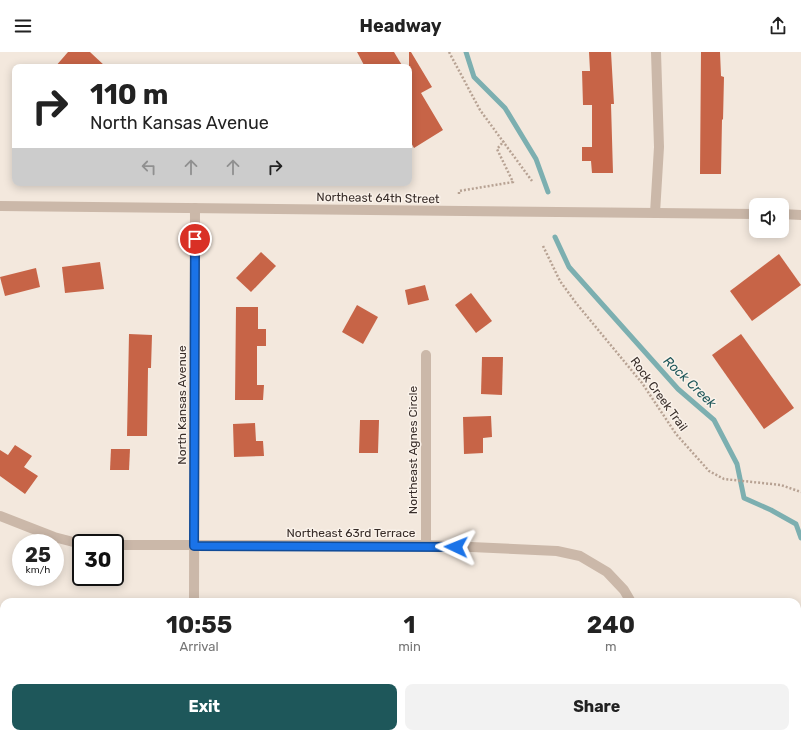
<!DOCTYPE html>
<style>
body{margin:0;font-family:Rubik,sans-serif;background:#f2f2f2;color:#222;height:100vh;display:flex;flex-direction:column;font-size:15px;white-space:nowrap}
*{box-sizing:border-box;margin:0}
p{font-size:13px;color:#767676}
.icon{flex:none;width:22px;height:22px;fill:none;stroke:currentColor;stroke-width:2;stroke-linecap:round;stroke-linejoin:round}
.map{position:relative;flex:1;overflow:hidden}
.panel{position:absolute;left:0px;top:546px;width:801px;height:140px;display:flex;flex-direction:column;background:#fff;border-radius:12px 12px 0 0;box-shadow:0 2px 10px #0003}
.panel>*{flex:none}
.banner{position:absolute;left:12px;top:12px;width:400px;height:122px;border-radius:8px;box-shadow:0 2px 10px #0003;background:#fff;color:#222;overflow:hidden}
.tools{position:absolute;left:749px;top:146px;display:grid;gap:8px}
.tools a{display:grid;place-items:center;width:40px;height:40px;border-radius:8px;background:#fff;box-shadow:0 2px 10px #0003;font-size:20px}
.speed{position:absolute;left:12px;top:482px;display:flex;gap:8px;font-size:20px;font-weight:700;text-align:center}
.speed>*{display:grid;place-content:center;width:52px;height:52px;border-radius:50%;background:#fff;box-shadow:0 2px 10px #0003;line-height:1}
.speed small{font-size:10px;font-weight:400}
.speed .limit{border:2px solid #111;border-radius:6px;background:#fff;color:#111}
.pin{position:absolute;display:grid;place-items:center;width:34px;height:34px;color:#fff;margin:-17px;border:2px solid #fff;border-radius:50%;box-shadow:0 1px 4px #0007}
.me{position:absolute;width:44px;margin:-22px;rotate:272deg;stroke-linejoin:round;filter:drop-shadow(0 0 3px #0008)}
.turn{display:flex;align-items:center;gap:14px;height:84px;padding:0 12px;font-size:18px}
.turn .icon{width:52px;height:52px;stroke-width:2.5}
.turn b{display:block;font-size:28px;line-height:34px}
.lanes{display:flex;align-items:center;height:38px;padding:0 12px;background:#0003;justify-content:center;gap:20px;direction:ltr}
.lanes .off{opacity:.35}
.eta{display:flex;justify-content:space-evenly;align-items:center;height:68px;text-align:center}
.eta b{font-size:24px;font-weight:700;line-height:28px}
.action{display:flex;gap:8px;margin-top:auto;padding:8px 12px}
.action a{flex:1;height:46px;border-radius:8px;background:#1e575a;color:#fff;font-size:16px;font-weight:700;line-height:46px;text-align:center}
.action a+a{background:#f2f2f2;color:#222}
header{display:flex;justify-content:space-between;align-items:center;height:52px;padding:0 12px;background:#fff;font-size:18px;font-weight:700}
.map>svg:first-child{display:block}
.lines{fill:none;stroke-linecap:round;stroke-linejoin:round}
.stream{stroke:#7cafb0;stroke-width:5}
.building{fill:#c76447}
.path{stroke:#b7a293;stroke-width:2.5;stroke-dasharray:2 2;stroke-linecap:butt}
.minor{stroke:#cbb8a9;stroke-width:10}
.tertiary{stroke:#cbb8a9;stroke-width:10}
.route-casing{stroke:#114b97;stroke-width:10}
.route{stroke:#1a73e8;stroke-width:7}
.labels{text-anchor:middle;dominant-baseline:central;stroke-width:3;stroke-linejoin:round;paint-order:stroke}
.street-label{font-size:12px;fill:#382d29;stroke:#faf2ea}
.water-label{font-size:13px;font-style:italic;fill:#1e575a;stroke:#faf2ea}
</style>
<header><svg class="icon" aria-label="menu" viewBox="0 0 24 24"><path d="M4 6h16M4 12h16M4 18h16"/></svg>Headway<svg class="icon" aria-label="share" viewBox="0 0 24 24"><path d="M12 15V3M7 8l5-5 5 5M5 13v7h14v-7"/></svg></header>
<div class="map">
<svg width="801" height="686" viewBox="0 0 801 686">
<rect width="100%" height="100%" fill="#f3e8dd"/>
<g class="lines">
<g class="stream">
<path d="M466 0 474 25 505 56 536 107 548 140"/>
<path d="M555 185 569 215 678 337 714 368 737 412 744 446 771 458 796 472 801 486"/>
</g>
</g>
<g class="building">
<path d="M68 0H90L106 15H55Z"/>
<path d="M357 0H394L403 15H365Z"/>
<path d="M409 0H411L432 35 421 41 443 78 414 96 409 87Z"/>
<path d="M589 0H611L614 52H611L613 121H592L591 109H582V95H592V53H583L582 19H590Z"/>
<path d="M701 0H720L721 24 724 25 723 68 722 67 721 122H700Z"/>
<path d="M261 200 276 214 251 240 236 226Z"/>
<path d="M779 202 801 233 752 269 730 239Z"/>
<path d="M100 210 104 237 65 241 62 215Z"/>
<path d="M36 216 40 235 5 244 0 225Z"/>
<path d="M425 233 429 248 408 253 405 238Z"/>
<path d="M471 241 492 269 476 281 455 253Z"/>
<path d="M357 253 378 265 363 292 342 280Z"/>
<path d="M236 255H258V277H266V294H257V333H264L263 348H235Z"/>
<path d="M129 282 152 283 151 316H148L147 384H127Z"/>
<path d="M741 282 794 356 764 377 712 303Z"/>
<path d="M482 305H503L502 343 481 342Z"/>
<path d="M491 364 492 385 483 386V401L464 402 463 365Z"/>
<path d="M360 368H379L378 401H359Z"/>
<path d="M255 371 256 389H263L264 404 234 405 233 372Z"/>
<path d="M15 393 32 404 24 415 38 424 25 442 0 424V398L8 403Z"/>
<path d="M111 397H130L129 418H110Z"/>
</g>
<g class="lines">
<g class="path">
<path d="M449 0 480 58 532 129"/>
<path d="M459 142V139L513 130 497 97 504 89"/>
<path d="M543 194 560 229 576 251 642 331 676 382 709 419 724 427 781 433 801 440"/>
</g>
<g class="minor">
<path d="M655 161 659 95 656 0"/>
<path d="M426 303V493"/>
<path d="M0 464 54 485 81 492"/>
<path d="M115 493H426L557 499 580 504 607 520 624 538 631 550"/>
<path d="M194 550 195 156"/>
<path d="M194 682V686"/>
<path d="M671 682 672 686"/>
</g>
<g class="tertiary">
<path d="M0 154 756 162"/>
<path d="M782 162 801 163"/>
</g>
</g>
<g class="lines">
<defs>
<path id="route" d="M195 187 194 494 456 495"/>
</defs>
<use href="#route" class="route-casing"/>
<use href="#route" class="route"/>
</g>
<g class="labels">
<g class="street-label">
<text transform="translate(378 146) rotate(1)">Northeast 64th Street</text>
<text transform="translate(659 342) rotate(54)">Rock Creek Trail</text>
<text transform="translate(182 353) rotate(-90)">North Kansas Avenue</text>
<text transform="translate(413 398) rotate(-90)">Northeast Agnes Circle</text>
<text x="351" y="481">Northeast 63rd Terrace</text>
</g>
<g class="water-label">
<text transform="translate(690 330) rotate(44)">Rock Creek</text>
</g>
</g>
</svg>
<div class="tools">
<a><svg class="icon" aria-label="sound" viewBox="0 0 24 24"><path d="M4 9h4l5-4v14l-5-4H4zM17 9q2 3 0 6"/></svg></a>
</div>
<div class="speed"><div>25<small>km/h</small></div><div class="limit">30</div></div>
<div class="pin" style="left:195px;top:187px;background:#d93025"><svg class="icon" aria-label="arrive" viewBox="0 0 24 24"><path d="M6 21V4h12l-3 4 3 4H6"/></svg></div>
<svg class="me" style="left:456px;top:495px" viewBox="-20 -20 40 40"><path d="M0-17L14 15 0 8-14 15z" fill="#1a73e8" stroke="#fff" stroke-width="4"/></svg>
<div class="banner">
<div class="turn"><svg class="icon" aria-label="right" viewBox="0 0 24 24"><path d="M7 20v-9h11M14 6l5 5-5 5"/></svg><div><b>110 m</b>North Kansas Avenue</div></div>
<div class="lanes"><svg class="icon off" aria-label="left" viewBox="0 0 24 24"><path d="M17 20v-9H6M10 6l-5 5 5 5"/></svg><svg class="icon off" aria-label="ahead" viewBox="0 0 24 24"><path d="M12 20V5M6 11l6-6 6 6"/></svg><svg class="icon off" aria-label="ahead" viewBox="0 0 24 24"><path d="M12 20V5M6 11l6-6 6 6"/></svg><svg class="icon" aria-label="right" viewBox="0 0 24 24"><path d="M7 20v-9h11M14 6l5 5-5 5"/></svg></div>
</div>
<section class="panel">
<div class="eta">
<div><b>10:55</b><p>Arrival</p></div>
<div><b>1</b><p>min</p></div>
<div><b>240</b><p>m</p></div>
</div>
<div class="action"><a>Exit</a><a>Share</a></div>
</section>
</div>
